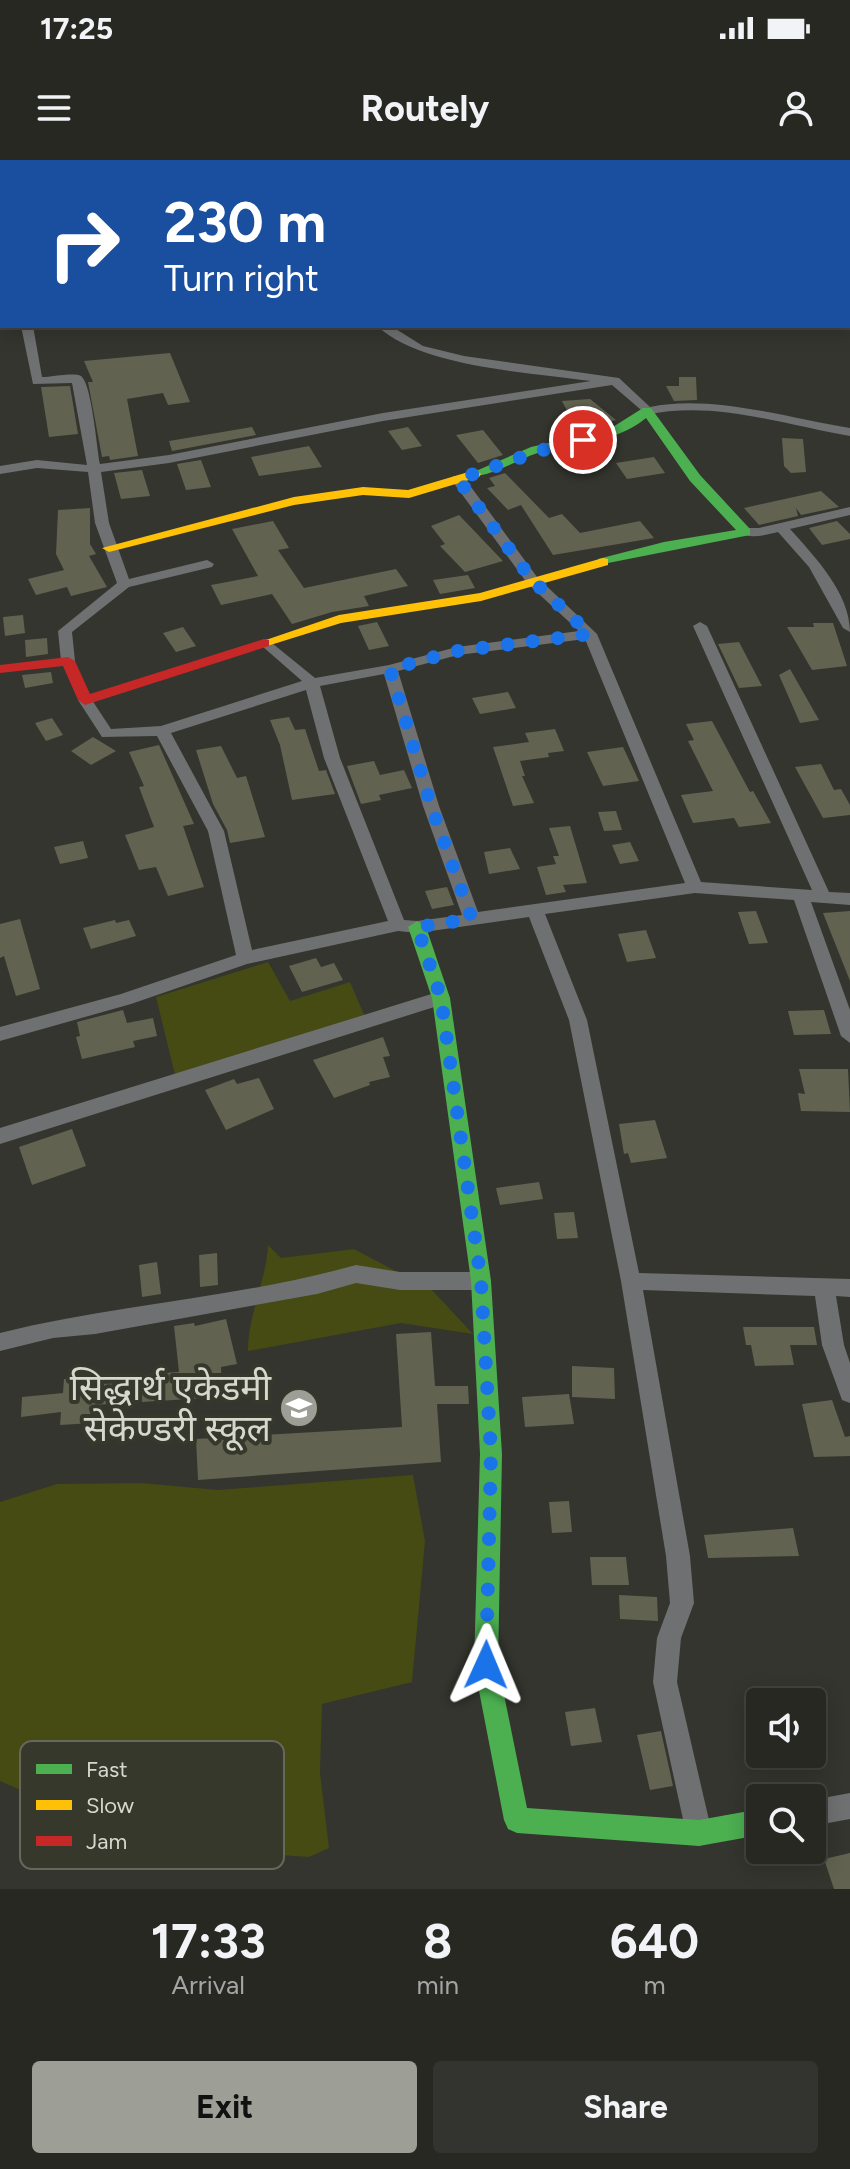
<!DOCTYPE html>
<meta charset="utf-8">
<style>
body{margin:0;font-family:Figtree,"Noto Sans Devanagari",sans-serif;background:#33342f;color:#f1f3f6;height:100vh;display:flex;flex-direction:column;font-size:30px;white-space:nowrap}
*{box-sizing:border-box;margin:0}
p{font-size:26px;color:#a4a6a5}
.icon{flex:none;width:44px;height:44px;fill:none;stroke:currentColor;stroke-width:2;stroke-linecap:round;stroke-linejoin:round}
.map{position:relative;height:1729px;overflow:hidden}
.panel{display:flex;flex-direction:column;background:#272822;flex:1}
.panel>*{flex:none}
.top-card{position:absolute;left:0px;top:0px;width:850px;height:168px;box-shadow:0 4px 20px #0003,0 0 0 2px #434440;background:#1a4fa0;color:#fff;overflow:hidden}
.tools{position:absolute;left:746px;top:1528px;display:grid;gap:16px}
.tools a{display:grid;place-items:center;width:80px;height:80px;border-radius:8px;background:#272822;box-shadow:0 4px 20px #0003,0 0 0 2px #434440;font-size:40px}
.pin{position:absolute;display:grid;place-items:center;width:68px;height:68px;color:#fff;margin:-34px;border:4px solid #fff;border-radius:50%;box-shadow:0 2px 8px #0007}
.me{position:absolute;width:88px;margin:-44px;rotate:1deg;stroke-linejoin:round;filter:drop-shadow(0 0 6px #0008)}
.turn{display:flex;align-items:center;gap:28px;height:168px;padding:0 32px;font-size:36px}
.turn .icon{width:104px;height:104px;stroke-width:2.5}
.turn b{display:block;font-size:56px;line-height:68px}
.eta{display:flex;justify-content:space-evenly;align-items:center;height:136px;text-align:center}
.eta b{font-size:48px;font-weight:700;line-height:56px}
.cta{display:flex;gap:16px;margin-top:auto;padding:16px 32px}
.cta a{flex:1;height:92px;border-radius:8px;background:#9d9f97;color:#111;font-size:32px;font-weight:700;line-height:92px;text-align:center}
.cta a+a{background:#33342f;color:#f1f3f6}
.status{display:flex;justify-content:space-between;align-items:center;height:56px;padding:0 40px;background:#272822;direction:ltr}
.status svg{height:22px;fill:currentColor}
header{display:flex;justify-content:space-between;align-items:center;height:104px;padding:0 32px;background:#272822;font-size:36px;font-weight:700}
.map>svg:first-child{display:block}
.green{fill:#464a13}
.building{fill:#616350}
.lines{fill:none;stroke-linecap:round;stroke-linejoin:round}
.street{fill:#6f7071;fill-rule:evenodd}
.fast{fill:#4caf50;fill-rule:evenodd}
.slow{fill:#ffc107;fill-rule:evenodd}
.jam{fill:#c62828;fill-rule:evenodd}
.route{stroke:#1a73e8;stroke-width:14;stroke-dasharray:0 25.2}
.labels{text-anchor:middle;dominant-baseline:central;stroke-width:8;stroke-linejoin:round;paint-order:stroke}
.near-poi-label{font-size:36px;fill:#d6d8cf;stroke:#36382b;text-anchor:end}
.key{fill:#36382b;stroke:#66685c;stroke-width:2}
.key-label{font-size:22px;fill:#d6d8cf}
</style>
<div class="status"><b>17:25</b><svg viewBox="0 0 49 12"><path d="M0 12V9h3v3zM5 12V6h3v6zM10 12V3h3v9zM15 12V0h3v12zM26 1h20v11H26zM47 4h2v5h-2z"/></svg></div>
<header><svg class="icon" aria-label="menu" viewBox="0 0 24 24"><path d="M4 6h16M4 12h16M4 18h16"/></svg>Routely<svg class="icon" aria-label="person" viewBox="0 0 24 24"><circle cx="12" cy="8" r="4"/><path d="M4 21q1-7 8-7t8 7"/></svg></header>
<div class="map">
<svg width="850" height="1729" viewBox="0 0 850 1729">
<rect width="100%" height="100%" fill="#34352e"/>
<g class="green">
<path d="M268 802 290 841 350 822 366 859 175 915 156 837Z"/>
<path d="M268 1085 281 1098 354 1089 433 1131 473 1174 401 1163 248 1191C248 1153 266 1122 268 1085Z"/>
<path d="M413 1315 425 1381 412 1522 322 1544 320 1613 329 1688 309 1697 148 1686 136 1674 91 1661 0 1621V1342L57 1324 141 1323 218 1330Z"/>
</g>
<g class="building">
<path d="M170 193 190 242 168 245 163 233 127 239 138 296 110 300 109 296 102 297 88 222H93L84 201Z"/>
<path d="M679 217H696L697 240 674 241 666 226H679Z"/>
<path d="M70 226 78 274 49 277 41 227Z"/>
<path d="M590 239 616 260 577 270 562 241Z"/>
<path d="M252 267 256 275 172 291 169 281Z"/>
<path d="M408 267 422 286 402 290 388 271Z"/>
<path d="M483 270 503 295 478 303 456 275Z"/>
<path d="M782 278 803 279 806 312 791 313 784 306Z"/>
<path d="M309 286 322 307 259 316 251 297Z"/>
<path d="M654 297 665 313 627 319 616 303Z"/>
<path d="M201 300 211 327 186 330 177 304Z"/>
<path d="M142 310 150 336 121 339 114 313Z"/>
<path d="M505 313 549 358 562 354 580 373 640 361 654 378 553 395 521 345 508 350 487 328 495 326 489 318Z"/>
<path d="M821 331 839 347 801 355 796 348 798 356 759 365 744 348Z"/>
<path d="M90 348V384L96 394 89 396 107 427 71 436 67 427 36 435 28 419 64 410 56 394 58 350Z"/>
<path d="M459 355 503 401 465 412 440 386 445 384 431 366Z"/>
<path d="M273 361 289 388 278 390 304 428 396 409 408 426 364 436 369 446 332 452 292 464 272 434 221 445 211 425 258 416 232 369Z"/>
<path d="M837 361 850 374V379L822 385 809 368Z"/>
<path d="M468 415 475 428 440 434 433 420Z"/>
<path d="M23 455 25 473 5 476 3 457Z"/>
<path d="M377 462 389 486 369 490 358 466Z"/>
<path d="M813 463H833L847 506 812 510 787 467H814Z"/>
<path d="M183 467 196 486 176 492 163 473Z"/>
<path d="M47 478 48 494 26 497 25 480Z"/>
<path d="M739 482 762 526 739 528 718 484Z"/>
<path d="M790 509 819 560 800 563 779 515Z"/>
<path d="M51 512 53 523 25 528 22 515Z"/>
<path d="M508 532 516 548 480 554 472 538Z"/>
<path d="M289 557 295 570 305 569 319 611 326 610 335 634 292 640 280 585 270 560Z"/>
<path d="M52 558 63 575 46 581 35 563Z"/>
<path d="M712 561 750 632 753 631 771 663 739 667 734 658 693 663 681 635 713 631 688 581 694 580 686 564Z"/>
<path d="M555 569 564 591 548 593 549 597 520 601 525 616H522L534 643 513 646 493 587 529 582 525 573Z"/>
<path d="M93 577 116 591 91 605 71 591Z"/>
<path d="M159 585 194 664 183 666 204 727 168 736 156 707 139 710 125 675 154 667 139 627 144 626 129 592Z"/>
<path d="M221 586 237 618 246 616 265 677 230 683 227 670 213 644 196 590Z"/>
<path d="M623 587 639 621 603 626 587 592Z"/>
<path d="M374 601 380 615 404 610 412 628 379 635 381 640 361 644 347 606Z"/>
<path d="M821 604 834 630 841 629 850 645V655L823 658 795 607Z"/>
<path d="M616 651 622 670 604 671 598 652Z"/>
<path d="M570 666 587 723 563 725 566 732 546 735 537 707 556 704 553 696H559L549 668Z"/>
<path d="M83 681 88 698 60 704 54 687Z"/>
<path d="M630 682 639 701 620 704 612 685Z"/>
<path d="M510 688 520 709 489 714 484 692Z"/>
<path d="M447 727 454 745 432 749 425 731Z"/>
<path d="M756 751 768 783 749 784 738 752Z"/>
<path d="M850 751V821L823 753Z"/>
<path d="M20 759 40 829 16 836 4 796 0 798V764Z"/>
<path d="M115 760 116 763 129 760 136 776 91 789 83 768Z"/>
<path d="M646 770 656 798 627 802 618 774Z"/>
<path d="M316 798 321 807 334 803 343 820 302 832 289 806Z"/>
<path d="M123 850 127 863 153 858 157 876 133 881 135 887 82 899 76 877 80 876 77 862Z"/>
<path d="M824 850 831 874 794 875 788 851Z"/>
<path d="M383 877 390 896 383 897 390 917 369 922 370 925 334 938 313 900Z"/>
<path d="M799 909H848L850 952 801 951 798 933 805 934Z"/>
<path d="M259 918 274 949 226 970 205 930 234 919 237 924Z"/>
<path d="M655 960 667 998 631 1003 628 993 624 994 619 964Z"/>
<path d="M72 969 86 1006 32 1025 19 987Z"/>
<path d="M539 1022 543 1039 500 1045 496 1028Z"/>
<path d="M574 1052 578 1078 557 1079 554 1053Z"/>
<path d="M217 1093 218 1125 200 1127 199 1095Z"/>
<path d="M157 1102 161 1134 142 1137 139 1105Z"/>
<path d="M226 1159 237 1204 221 1207 222 1237 93 1245 92 1263 60 1265 61 1252 21 1257 22 1237 63 1233 64 1219 179 1212 174 1166 194 1163 195 1166Z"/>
<path d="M743 1167H814L817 1185H790L794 1205 755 1206 751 1185H746Z"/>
<path d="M431 1172 435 1226H468L469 1244H437L441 1302 198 1320 196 1279 402 1267 396 1174Z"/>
<path d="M572 1206 614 1208 615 1239 572 1237Z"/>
<path d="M569 1234 574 1264 525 1267 522 1237Z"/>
<path d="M832 1240 845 1277 850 1276V1296L814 1297 802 1244Z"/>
<path d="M569 1341 572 1372 552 1373 549 1342Z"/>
<path d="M793 1368 799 1396 708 1398 704 1375Z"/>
<path d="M590 1397H626L629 1425H592Z"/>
<path d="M619 1435 657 1437 658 1461 620 1459Z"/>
<path d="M595 1548 602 1582 571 1586 565 1552Z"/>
<path d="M661 1571 673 1626 650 1630 637 1575Z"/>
<path d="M850 1693V1729H834L824 1699Z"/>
</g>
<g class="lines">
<g class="street">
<path d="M332 0H342L343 2H333Z"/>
<path d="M663 0H673L674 2H664Z"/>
<rect x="848" y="8" width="2" height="6"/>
<rect x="0" y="11" width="2" height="6"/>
<rect x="848" y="115" width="2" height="7"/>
<rect x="0" y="116" width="2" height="6"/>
<path d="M21 166H33L42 217C51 217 74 212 81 216 92 224 97 290 100 304L169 295 383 253 591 221C530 212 423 208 377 166H391L423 186 464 196 619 218 650 247C710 234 789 258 850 268V276C786 265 712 240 647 255L612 225 383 261 169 303 101 312 109 363 129 419 207 400 214 404 212 407 129 427 72 472 75 501 68 505 61 501 58 471 117 423 95 363 88 312 37 308 0 314V306L37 300 87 305 72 223 33 224Z"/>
<path d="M453 316H463L537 417 597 474 701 722 812 730 693 466 700 462 707 466 829 732 850 733V745L811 742 850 850V883L841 876 794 740 695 733 545 754 587 860 639 1113 850 1119V1137L836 1136 844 1185 850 1203V1243L842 1240 822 1185 815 1136 643 1130 690 1396 694 1443 681 1478 677 1522 712 1673 708 1682 699 1686 690 1682 686 1673 653 1522 657 1478 670 1443 666 1396 621 1121 569 860 529 757 417 773 398 771 247 804 131 844 0 881V867L121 834 236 795 208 671 157 576 102 577 78 540 80 537H90L111 569 161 566 302 521 262 486V480L267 479 315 518 389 505 457 487 579 471 527 423 453 322ZM585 479 685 723 478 752 439 646 398 511 458 495ZM384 514 423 646 462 755 417 761 404 760 340 598 320 526ZM306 530 324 598 388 761 252 790 224 671 171 573Z"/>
<path d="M850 347V355L790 369C815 397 850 433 850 472L843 468 809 407 778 372C765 375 749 380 738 372L745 368H759Z"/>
<path d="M441 831 447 833 450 838 447 843 0 984V968Z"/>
<path d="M356 1105 400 1112H481L488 1115 491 1121 488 1127 481 1130H400L356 1123 317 1134 95 1174 53 1178 0 1191V1173C117 1144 239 1138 356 1105Z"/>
<path d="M850 1633V1659L812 1666V1640Z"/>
</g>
<g class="fast">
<path d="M643 248H651L700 315 750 369V375L598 405V399L664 382 736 370 690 321 646 258C614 285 570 281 532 295 518 300 480 322 469 314L531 287 608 270Z"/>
<path d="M417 761 426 767 450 838 491 1121 502 1294 498 1505 527 1648 699 1660 760 1649V1675L699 1686 517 1673 508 1669 504 1660 474 1505 480 1294 471 1121 432 838 408 767Z"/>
</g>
<g class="slow">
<path d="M475 310 481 314 479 317 409 338 363 335 294 345 109 392 102 388 294 337 363 327 408 330Z"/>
<path d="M603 398 608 399V405L481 441 341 463 264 487 257 483 339 455 480 433Z"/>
</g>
<path class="jam" d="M264 479 269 480V486L85 545 78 540 63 506 0 513V505L68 497 75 501 90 534Z"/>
</g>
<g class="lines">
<path class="route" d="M486 1505 491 1294 481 1121 441 838 417 767 472 759 431 646 390 509 457 491 590 474 532 420 458 319C500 306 540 288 583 280"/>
</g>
<defs>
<symbol id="school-disc" viewBox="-11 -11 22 22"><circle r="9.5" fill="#9d9f97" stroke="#36382b"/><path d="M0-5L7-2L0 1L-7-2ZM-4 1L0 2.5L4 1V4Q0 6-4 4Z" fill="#fff"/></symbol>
</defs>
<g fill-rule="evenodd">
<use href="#school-disc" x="277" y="1226" width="44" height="44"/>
</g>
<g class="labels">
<g class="near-poi-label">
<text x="271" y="1227">सिद्धार्थ एकेडमी<tspan x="271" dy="41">सेकेण्डरी स्कूल</tspan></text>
</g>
</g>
<rect x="20" y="1581" width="264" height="128" rx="12" class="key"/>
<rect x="36" y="1604" width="36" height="10" fill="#4caf50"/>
<rect x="36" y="1640" width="36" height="10" fill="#ffc107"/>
<rect x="36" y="1676" width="36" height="10" fill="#c62828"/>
<g class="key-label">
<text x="86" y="1617">Fast</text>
<text x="86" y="1653">Slow</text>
<text x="86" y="1689">Jam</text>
</g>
</svg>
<div class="tools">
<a><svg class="icon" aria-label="sound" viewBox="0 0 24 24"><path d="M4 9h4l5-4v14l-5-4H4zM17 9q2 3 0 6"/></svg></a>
<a><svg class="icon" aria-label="search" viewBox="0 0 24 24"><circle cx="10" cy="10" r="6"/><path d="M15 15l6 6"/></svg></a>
</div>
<div class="pin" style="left:583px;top:280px;background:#d93025"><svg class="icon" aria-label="arrive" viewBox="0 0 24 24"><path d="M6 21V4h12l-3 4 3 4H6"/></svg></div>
<svg class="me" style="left:486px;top:1505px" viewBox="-20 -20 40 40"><path d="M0-17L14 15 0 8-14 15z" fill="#1a73e8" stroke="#fff" stroke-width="4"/></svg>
<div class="top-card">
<div class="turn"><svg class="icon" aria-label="right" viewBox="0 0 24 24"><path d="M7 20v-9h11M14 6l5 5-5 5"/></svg><div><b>230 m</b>Turn right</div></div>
</div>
</div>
<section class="panel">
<div class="eta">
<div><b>17:33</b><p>Arrival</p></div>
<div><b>8</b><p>min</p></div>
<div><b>640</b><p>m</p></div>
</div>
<div class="cta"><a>Exit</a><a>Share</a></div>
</section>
